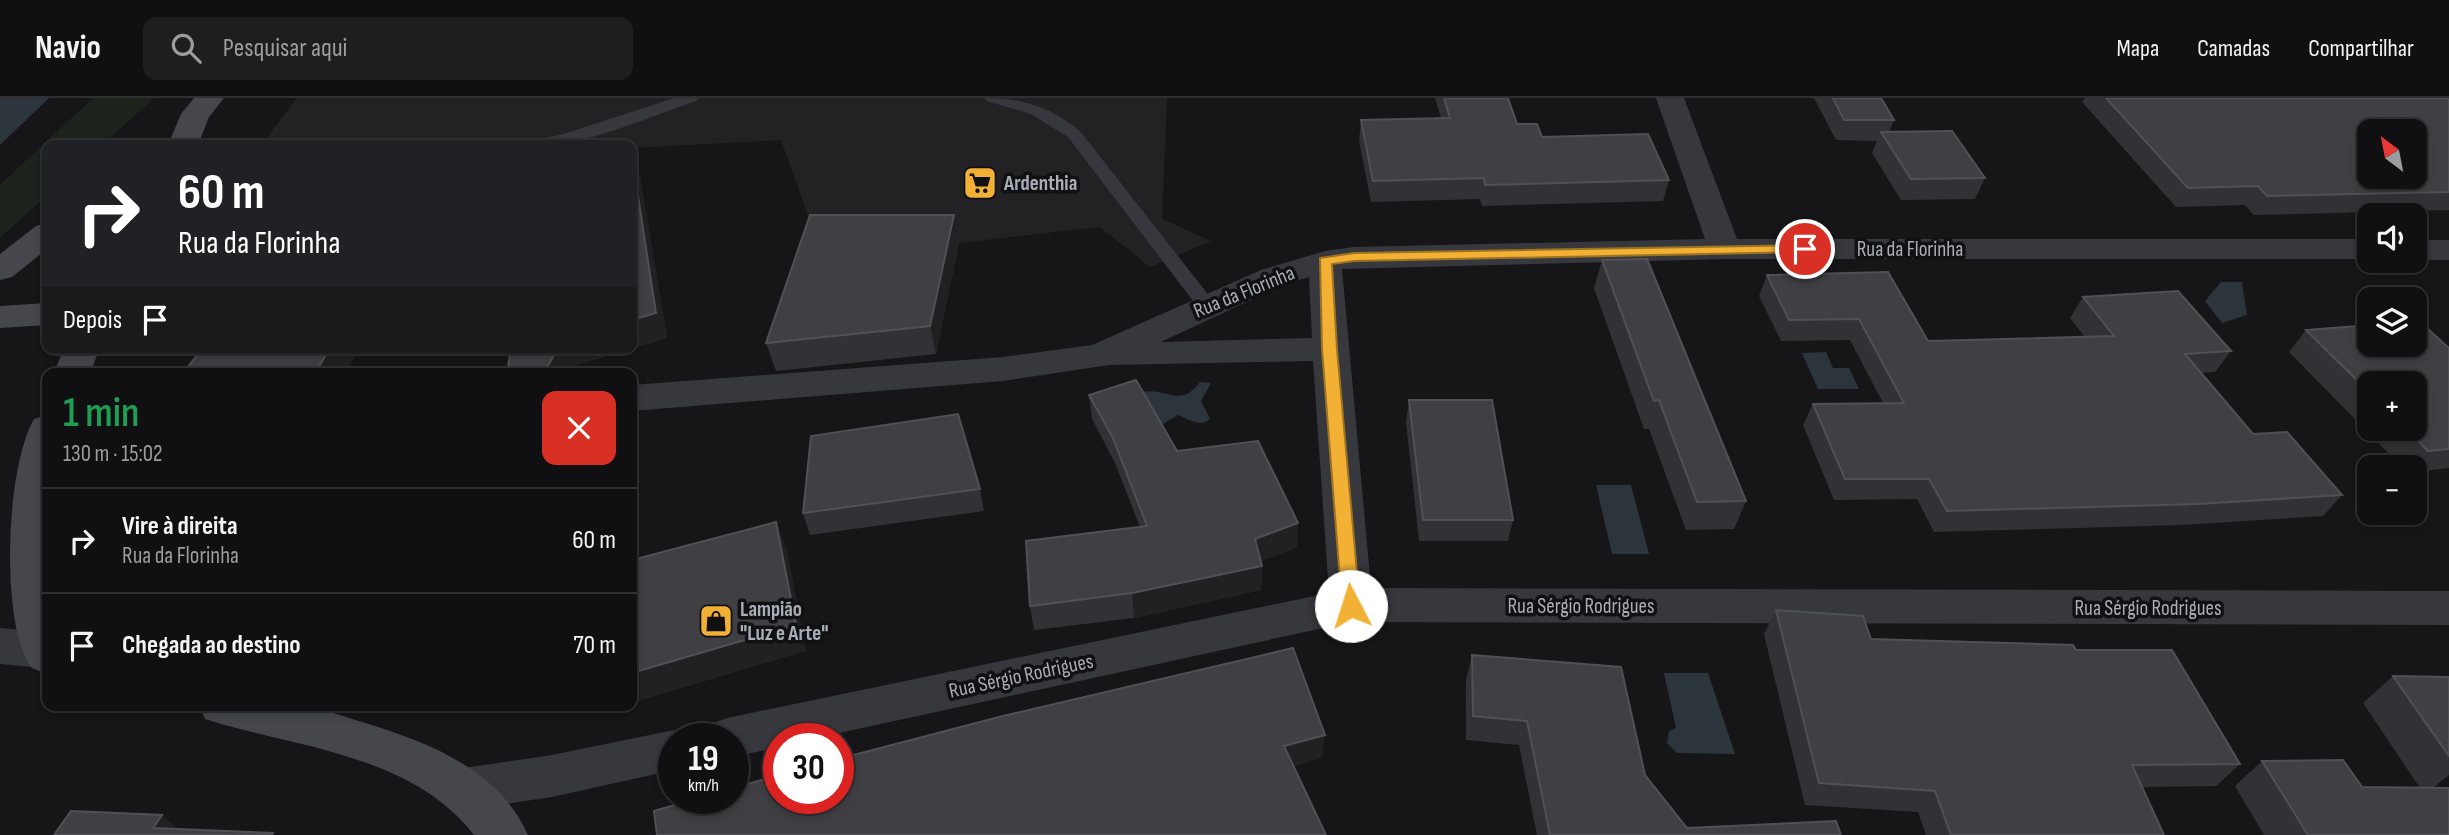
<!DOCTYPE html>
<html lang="pt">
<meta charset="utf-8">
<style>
body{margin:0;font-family:"Sofia Sans Condensed",sans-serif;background:#1e1e20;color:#f1f3f6;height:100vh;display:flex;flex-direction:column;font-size:26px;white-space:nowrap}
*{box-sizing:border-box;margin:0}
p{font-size:23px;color:#9c9d9f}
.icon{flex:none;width:38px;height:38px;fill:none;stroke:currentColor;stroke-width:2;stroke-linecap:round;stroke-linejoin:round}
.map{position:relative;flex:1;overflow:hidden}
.sheet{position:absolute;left:42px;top:270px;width:595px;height:343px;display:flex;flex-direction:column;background:#101012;border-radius:14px;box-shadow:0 4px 10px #0003,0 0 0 2px #303032}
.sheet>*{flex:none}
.hud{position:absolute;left:42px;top:42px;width:595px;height:214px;border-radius:14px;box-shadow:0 4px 10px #0003,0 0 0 2px #303032;background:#202124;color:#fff;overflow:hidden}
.needle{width:46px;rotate:328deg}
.buttons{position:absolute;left:2357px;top:21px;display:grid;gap:14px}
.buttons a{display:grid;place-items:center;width:70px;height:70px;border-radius:14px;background:#101012;box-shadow:0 4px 10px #0003,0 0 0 2px #303032;font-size:35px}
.speed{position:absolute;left:658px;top:625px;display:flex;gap:14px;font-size:35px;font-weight:700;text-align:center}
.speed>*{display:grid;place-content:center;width:91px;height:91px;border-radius:50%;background:#101012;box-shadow:0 4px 10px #0003,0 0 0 2px #303032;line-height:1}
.speed small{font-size:18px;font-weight:400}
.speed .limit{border:10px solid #d22;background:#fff;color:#111}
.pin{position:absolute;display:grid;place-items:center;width:60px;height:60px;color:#fff;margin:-30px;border:4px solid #fff;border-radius:50%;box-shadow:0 2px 7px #0007}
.me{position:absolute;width:77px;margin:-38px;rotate:355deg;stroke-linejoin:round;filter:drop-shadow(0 0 5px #0008)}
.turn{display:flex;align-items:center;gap:24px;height:147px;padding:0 21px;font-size:32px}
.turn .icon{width:91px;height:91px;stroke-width:2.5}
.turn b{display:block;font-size:49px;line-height:60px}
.then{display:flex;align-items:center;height:66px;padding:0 21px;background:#0003;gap:14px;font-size:26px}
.round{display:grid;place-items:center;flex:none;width:74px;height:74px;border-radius:14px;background:#1e1e20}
.head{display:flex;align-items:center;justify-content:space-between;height:119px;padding:0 21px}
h1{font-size:42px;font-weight:600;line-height:52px;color:#1e9e55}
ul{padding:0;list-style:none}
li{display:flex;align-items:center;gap:21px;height:105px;padding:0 21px;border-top:2px solid #303032}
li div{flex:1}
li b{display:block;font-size:26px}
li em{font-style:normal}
header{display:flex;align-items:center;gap:42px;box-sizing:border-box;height:98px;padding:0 35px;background:#101012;border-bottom:2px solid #303032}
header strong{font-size:33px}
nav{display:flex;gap:38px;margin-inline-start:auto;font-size:24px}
.search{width:490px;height:63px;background:#1e1e20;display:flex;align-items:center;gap:18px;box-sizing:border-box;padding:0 24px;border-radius:14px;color:#9c9d9f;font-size:26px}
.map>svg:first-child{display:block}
.built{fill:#222225}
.green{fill:#1c231d}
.water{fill:#2c353c}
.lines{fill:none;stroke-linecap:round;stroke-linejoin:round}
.lane{fill:#37383d;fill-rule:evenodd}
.street{fill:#37383d;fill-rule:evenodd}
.secondary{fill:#45474d;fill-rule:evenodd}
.wall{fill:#323236;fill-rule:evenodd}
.shaded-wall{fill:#212124}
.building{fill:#3f3f44;stroke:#4f5156;stroke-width:2;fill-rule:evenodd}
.route{fill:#f2b134;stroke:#9d7322;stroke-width:2}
.labels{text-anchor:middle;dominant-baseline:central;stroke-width:7;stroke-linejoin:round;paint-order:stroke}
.poi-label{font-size:21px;font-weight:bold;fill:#a8adb8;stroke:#111113;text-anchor:start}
.street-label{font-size:21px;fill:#a8adb8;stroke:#111113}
</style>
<header>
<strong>Navio</strong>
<div class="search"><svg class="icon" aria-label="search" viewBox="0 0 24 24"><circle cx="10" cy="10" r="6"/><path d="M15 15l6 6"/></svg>Pesquisar aqui</div>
<nav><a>Mapa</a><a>Camadas</a><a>Compartilhar</a></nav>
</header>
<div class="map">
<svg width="2449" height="737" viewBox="0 0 2449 737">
<rect width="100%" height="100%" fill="#161618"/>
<path class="built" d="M297 0H1167L1162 121 1211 143 1150 169 1100 129 959 145H818L781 42 632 50V47H261Z"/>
<path class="green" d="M93 0H154L102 47H47V97L0 140V87Z"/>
<g class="water">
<path d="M0 0H49L0 47Z"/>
<path d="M2221 184H2242L2247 217 2222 225 2205 203Z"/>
<path d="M1826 254 1833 270H1849L1859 291H1818L1802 255Z"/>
<path d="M1200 284 1211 285 1201 303 1210 321C1200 330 1189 321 1178 317L1163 326H1155L1142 294C1167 289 1180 311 1200 284Z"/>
<path d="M1596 387H1631L1649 456H1612Z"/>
<path d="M1664 575H1708L1735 656 1677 655 1667 645 1669 633 1676 630Z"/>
</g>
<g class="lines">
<g class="lane">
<path d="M674 0H698L696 3C642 21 584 50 527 47L529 44 567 35Z"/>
<path d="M985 0C1022 0 1051 9 1080 33L1214 204 1216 208 1214 212H1200L1068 39 1031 16 987 3Z"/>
</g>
<g class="street">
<path d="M1656 0H1684L1737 141H2370V161H1725L1342 171 1371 490 2449 493V527L1351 524 816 640H779V649L733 659V640H704L711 626 727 620 1329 495 1313 263 1109 267 1003 283 632 313V287L1003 259 1092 247 1261 172 1325 153 1354 149 1705 141ZM1309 179 1312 240 1161 244 1285 186Z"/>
<rect x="2415" y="142" width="34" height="20"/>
<path d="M0 530 32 533 47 538V564L32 569 0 566Z"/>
<path d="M674 632 692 640H674V672L552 699 464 712 447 706 440 691 447 676 464 670 552 657Z"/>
</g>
<g class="secondary">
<path d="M194 0H224L209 19 198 47H168L181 16Z"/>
<path d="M47 125V151L12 179 0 182V156L36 128Z"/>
<path d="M47 205V227L0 230V208Z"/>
<path d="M64 250H100L90 275H54Z"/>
<path d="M47 317V395L40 452V485L47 521V575C43 574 36 572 32 570 0 530 5 371 34 321Z"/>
<path d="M199 607C231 607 268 603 300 607 321 610 342 618 362 624 427 644 498 670 528 737H474C416 661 308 650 221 626L205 621Z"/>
</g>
</g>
<g class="wall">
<path d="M1435 0H1508L1517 26 1542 39 1669 82 1663 103 1482 108 1480 101 1371 104 1359 43 1361 22 1441 20Z"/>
<path d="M1814 0H1881L1894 22 1889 34 1985 80 1975 101 1901 102 1872 55 1877 43 1836 42Z"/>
<path d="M2085 0H2447L2449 2V112L2254 117 2245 107 2176 109 2082 4Z"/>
<path d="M632 56 640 79 667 240 574 268 571 275H507Z"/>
<path d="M954 117 959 145 936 256 776 273 766 245Z"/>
<path d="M1602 162 1746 403 1734 431 1686 432 1649 331H1644L1594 190Z"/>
<path d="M1767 177 1928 243 2085 239 2070 220 2083 199 2231 253 2215 274 2201 275 2253 336 2342 397 2323 418 2181 427 1934 434 1917 401 1834 402 1803 327 1813 306 1883 305 1850 242 1781 243 1759 198Z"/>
<path d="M2306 232 2449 250V370L2415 374V369H2402L2289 254ZM2370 285 2415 331H2370Z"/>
<path d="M203 250H391L390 251 359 252Z"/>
<path d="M1089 297 1177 353 1298 425 1297 449 1261 463 1262 468 1261 492 1134 520 1034 532 1030 508 1140 429 1115 365 1092 321Z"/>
<path d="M1409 302 1513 422 1508 443H1419L1406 324Z"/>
<path d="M980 391 984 413 810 437 803 415Z"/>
<path d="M1776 512 1871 541 2240 666 2216 688 2142 689 2164 737H1926L1918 714 1805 707 1764 536Z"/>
<path d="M1472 557 1645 677 1687 730 1841 737H1537L1519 647 1466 642V582Z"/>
<path d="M2393 578 2449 579V677L2433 690 2449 737H2264L2235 688 2262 663 2362 689 2420 690 2363 605Z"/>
</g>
<g class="shaded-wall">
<path d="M632 56 640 79 667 240 574 268 571 275H546L545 273 558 250H632Z"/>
<path d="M954 117 959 145 936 256 930 228Z"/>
<path d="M330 250H358L359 252 345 275H315Z"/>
<path d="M776 424 787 451 806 553 632 605V575Z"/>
<path d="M1298 425 1297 449 1255 466V441Z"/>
<path d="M1262 468 1261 492 1134 520 1132 495Z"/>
<path d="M1325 637 1322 660 1283 672 1284 648Z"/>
<path d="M162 717 185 737 153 730Z"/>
</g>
<g class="building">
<path d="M1444 0H1508L1517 26H1537L1542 39 1648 36 1669 82 1485 87 1484 80 1373 83 1361 22 1450 20Z"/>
<path d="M1833 0H1881L1894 22H1844Z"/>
<path d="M2106 0H2447L2449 2V94L2267 98 2258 88 2188 90ZM2370 33H2415V79H2370Z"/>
<path d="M1952 33 1985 80 1911 81 1881 34Z"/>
<path d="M482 46 481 47H427Z"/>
<path d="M632 59 656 215 632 222Z"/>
<path d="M810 117H954L930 228 766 245Z"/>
<path d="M1647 161 1746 403 1697 404 1659 302 1654 303 1602 162Z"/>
<path d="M1888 174 1928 243 2114 238 2083 199 2178 193 2231 253 2185 256 2253 336 2287 334 2342 397 2198 406 1947 413 1929 381H1845L1813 306 1904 305 1859 221 1789 222 1767 177Z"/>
<path d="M2418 222 2449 250V351L2428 353 2406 331H2415V285H2370V295L2306 232 2370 227V247H2415V223Z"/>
<path d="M203 250H330L315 275H183Z"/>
<path d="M511 250H558L545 273 507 275Z"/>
<path d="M1136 282 1177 353 1258 343 1298 425 1255 441 1262 468 1132 495 1030 508 1026 443 1147 428 1113 340 1089 297Z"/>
<path d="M1409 302H1492L1513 422H1423Z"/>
<path d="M958 316 980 391 803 415 811 338Z"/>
<path d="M776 424 796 527 632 575V462Z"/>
<path d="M1776 512 1863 518 1871 541 2073 547 2076 552H2172L2240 666 2132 667 2164 737H1951L1935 693 1819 685Z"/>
<path d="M1293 550 1325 637 1284 648 1326 737H657L654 713 699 700H733V690L779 677V700H838V661L1003 618Z"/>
<path d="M1472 557 1621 569 1645 677 1687 730 1836 723 1841 737H1550L1527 623 1473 618Z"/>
<path d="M2393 578 2449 579V658Z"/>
<path d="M2343 662 2362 689 2449 690V737H2308L2262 663Z"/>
<path d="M71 713 162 717 153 730 273 735 272 737H54Z"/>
</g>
<path class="route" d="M1805 147 1812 151 1810 154 1354 163 1332 166 1337 251 1360 508 1357 512H1345L1342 508 1322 251 1320 160 1354 155Z"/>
<defs>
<symbol id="supermarket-square" viewBox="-11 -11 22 22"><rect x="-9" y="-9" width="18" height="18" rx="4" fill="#f2b134" stroke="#111113"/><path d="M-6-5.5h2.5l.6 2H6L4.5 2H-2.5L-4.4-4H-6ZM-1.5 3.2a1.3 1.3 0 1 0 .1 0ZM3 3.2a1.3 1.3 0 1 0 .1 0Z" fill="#111"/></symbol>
<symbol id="shop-square" viewBox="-11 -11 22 22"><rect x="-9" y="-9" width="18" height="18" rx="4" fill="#f2b134" stroke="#111113"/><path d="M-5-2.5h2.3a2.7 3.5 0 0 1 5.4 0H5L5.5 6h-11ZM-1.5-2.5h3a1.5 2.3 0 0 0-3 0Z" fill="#111"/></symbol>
</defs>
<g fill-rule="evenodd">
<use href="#supermarket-square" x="961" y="66" width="38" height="38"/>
<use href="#shop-square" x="697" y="504" width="38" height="38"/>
</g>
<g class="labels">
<g class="poi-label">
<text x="1004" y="85">Ardenthia</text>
<text x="740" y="511">Lampião<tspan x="740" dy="24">"Luz e Arte"</tspan></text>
</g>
<g class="street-label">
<text x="1910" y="151">Rua da Florinha</text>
<text transform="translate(1244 194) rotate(-22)">Rua da Florinha</text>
<text x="1581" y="508">Rua Sérgio Rodrigues</text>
<text x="2148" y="510">Rua Sérgio Rodrigues</text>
<text transform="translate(1021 578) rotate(-12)">Rua Sérgio Rodrigues</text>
</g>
</g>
</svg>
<div class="buttons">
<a><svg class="needle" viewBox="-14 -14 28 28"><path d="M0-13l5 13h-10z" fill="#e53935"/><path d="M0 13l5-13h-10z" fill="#9c9d9f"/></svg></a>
<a><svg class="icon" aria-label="sound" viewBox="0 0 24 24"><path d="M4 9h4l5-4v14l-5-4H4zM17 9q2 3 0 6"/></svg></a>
<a><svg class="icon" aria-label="layers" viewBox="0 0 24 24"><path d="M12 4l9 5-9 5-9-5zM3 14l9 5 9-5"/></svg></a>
<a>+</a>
<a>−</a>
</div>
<div class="speed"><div>19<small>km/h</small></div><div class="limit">30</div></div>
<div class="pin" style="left:1805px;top:151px;background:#d93025"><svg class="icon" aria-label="arrive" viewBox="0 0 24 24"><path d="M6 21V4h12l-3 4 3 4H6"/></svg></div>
<svg class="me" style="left:1351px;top:508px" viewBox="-20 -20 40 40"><circle r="19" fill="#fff"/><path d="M0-13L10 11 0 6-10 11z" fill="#f2b134"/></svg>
<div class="hud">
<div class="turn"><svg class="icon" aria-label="right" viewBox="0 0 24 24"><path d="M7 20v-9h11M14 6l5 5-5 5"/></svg><div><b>60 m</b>Rua da Florinha</div></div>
<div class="then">Depois<svg class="icon" aria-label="arrive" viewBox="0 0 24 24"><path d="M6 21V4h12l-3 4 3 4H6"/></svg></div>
</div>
<section class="sheet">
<div class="head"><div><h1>1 min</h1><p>130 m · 15:02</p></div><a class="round" style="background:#d93025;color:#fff"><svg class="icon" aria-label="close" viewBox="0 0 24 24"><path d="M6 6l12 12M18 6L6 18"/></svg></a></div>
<ul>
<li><svg class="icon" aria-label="right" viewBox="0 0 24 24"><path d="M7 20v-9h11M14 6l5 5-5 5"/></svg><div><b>Vire à direita</b><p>Rua da Florinha</p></div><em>60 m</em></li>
<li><svg class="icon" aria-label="arrive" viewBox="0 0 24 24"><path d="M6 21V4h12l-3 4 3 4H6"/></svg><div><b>Chegada ao destino</b></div><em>70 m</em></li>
</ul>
</section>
</div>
